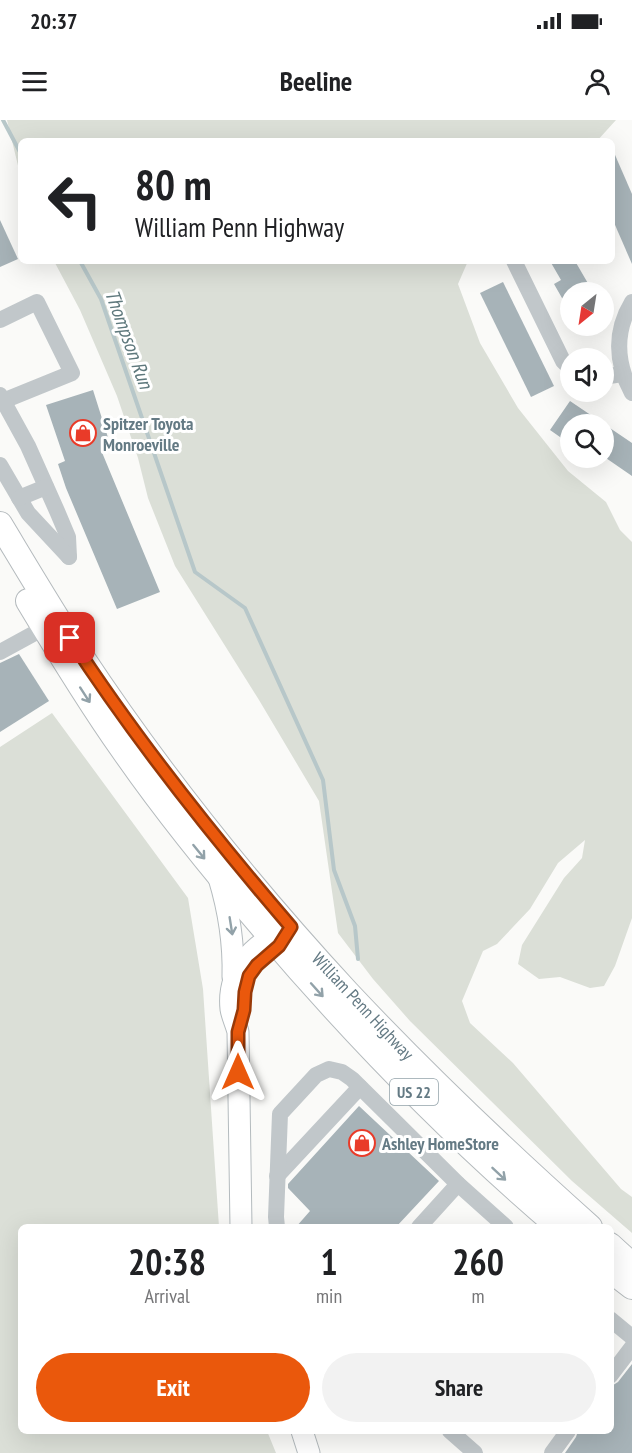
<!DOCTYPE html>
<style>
body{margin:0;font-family:"PT Sans Narrow",sans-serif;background:#f2f2f2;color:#202124;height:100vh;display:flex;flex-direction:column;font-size:22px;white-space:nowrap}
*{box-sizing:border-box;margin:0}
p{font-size:20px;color:#757577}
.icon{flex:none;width:33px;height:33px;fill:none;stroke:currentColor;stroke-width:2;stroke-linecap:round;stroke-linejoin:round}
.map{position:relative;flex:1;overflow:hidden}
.drawer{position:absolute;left:18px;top:1104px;width:596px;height:210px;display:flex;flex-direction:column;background:#fff;border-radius:9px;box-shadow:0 6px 24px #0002}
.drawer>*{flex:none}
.top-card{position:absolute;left:18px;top:18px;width:597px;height:126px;border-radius:9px;box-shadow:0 6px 24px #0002;background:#fff;color:#202124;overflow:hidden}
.needle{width:39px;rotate:210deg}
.tools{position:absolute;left:560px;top:162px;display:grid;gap:12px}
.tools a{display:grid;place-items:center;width:54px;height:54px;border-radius:50%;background:#fff;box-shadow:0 6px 24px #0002;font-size:30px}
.pin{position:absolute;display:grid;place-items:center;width:51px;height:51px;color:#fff;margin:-26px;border-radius:12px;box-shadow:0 3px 9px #0006}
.me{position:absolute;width:66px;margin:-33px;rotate:0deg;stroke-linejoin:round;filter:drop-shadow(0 0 4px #0008)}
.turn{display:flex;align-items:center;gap:21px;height:126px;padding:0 18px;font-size:27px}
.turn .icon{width:78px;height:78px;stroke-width:2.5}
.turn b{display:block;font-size:42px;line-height:51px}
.eta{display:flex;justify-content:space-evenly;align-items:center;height:102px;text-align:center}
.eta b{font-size:36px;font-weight:700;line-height:42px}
.primary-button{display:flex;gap:12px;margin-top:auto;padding:12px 18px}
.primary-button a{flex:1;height:69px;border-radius:36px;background:#ea580c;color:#fff;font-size:24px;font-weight:700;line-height:69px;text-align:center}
.primary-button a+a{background:#f2f2f2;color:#202124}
.status{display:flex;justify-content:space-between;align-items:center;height:42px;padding:0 30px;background:#fff;direction:ltr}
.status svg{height:16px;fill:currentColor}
header{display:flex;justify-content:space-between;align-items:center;height:78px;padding:0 18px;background:#fff;font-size:27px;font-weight:700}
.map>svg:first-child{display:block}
.green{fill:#dbdfd7}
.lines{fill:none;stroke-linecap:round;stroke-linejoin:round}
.stream{stroke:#b7c7c9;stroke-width:4}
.building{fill:#a7b3b8}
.major-casing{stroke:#b4bbbe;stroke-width:23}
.highway-casing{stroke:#b4babd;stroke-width:26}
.minor{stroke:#c1c7ca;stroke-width:16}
.major{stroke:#fff;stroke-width:21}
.highway{stroke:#fff;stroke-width:24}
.oneway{stroke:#92a2a9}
.route-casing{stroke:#983908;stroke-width:15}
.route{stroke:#ea580c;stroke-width:10}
.labels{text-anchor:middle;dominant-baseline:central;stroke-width:6;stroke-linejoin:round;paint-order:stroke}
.shield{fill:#fff;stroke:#92a2a9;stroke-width:1.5}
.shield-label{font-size:16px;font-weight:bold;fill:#647a84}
.poi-label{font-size:18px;font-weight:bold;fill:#647a84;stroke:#fff;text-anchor:start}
.street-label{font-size:18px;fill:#647a84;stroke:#fff}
.water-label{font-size:20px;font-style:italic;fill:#5f797d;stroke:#fff}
</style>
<div class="status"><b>20:37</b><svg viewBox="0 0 49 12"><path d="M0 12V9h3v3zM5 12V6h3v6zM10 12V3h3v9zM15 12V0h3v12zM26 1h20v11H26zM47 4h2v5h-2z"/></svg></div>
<header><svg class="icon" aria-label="menu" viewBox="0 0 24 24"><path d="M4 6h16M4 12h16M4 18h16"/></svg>Beeline<svg class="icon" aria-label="person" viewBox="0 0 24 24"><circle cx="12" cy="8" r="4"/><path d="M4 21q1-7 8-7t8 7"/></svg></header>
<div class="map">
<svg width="632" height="1333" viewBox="0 0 632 1333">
<rect width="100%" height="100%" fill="#fafaf8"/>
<g class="green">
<path d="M7 0H616L597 21H21V58Z"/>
<path d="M54 141H468L458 164 480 223 518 288 568 351 606 382 620 410 632 422V798L615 846 604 866 590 868 560 857 539 859 518 844 522 825 564 758 582 738 585 720 558 743 530 789 497 824 483 831 462 881 470 903 513 943 621 1069 632 1077V1113L572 1061 410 901 373 859 338 813 319 681 259 580 175 446 148 378 138 338 117 276 80 190Z"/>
<path d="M52 593 188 778 203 869 219 1107H21V1311H267L276 1333H0V627Z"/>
</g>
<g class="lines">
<g class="stream">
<path d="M3 0 21 34"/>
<path d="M80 141 101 179 195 452 245 488 323 660 334 750 355 806 358 839"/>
</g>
</g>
<g class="building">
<path d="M612 28 632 74V144L612 98Z"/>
<path d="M0 100 18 139 0 147Z"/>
<path d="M550 141H575L593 172H570V192L554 164 561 160Z"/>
<path d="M503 162 554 266 531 277 480 173Z"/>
<path d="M93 270 111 327 101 330 160 472 117 489 66 368 58 344 65 341 46 285Z"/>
<path d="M570 281 632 323V356L603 336V304H570V324L550 310Z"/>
<path d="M19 534 49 581 0 612V543Z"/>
<path d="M359 986 439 1061 396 1107H296L310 1091 288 1068V1064Z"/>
<path d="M632 1244V1333H565L576 1317 578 1311H610V1267L618 1262Z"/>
</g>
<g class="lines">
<defs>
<g id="major">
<path d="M219 758C229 791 234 821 233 857"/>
<path d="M241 1107 238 912C236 904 232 896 231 889 227 851 253 824 286 810"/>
<path d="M302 1311 309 1333"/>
</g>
<g id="highway">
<path d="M0 404C26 447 52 491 80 534 158 652 251 768 347 872 424 954 506 1032 590 1107"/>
<path d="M28 481C58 531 89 582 123 630 166 692 214 751 263 808 354 915 452 1016 559 1107"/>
<path d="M610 1125 632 1145"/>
<path d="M610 1150 632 1167"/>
</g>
</defs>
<use href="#major" class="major-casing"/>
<use href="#highway" class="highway-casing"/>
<g class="minor">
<path d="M514 141 563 241 570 248"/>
<path d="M632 182C614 212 616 243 632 273"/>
<path d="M0 200 37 182 72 253 3 281"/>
<path d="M603 257 622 254"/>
<path d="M0 275 28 326 57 391 68 417 69 437"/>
<path d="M0 345 28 393 69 437"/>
<path d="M19 378 46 367"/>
<path d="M0 532 44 508"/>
<path d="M277 1056 360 967"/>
<path d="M277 1107 276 1097 280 994 316 955 329 949 342 952 352 959 458 1064"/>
<path d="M419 1107 458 1064 506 1107"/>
<path d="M610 1199 632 1217"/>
<path d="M610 1256 632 1227"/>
<path d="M450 1311 475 1333"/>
<path d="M552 1333 568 1311"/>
</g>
<use href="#major" class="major"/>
<use href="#highway" class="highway"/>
</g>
<defs><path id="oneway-shaft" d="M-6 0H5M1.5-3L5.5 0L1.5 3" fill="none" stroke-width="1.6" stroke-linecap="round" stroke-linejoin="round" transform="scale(1.5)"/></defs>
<g class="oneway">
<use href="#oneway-shaft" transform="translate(85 575) rotate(57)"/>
<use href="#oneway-shaft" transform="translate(199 732) rotate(51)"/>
<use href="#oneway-shaft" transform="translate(231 806) rotate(81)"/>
<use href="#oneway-shaft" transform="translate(317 870) rotate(48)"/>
<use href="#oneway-shaft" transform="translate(499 1054) rotate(43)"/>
</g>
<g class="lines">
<defs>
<path id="route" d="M70 518C136 620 212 715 291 807L279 826 257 845 249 856 245 872 244 890 238 912V952"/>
</defs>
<use href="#route" class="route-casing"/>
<use href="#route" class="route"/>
</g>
<defs>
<symbol id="shop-ring" viewBox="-11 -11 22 22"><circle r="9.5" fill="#fff" stroke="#e93b29" stroke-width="1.5"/><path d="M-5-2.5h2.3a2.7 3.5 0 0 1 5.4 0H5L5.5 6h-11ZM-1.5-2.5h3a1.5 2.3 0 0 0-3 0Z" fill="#e93b29"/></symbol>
</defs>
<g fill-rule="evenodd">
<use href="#shop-ring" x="68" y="298" width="30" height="30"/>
<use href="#shop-ring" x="347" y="1008" width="30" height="30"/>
</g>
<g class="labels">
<rect class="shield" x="390" y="959" width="48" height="26" rx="4.5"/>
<g class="shield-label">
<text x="414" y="972">US 22</text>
</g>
<g class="poi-label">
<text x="103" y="303">Spitzer Toyota<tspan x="103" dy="21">Monroeville</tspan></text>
<text x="382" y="1023">Ashley HomeStore</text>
</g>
<g class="street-label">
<text transform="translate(363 886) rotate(47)">William Penn Highway</text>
</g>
<g class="water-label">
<text transform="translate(129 219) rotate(70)">Thompson Run</text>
</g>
</g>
</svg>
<div class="tools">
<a><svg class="needle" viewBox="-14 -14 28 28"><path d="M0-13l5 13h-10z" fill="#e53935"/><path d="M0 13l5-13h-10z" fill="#757577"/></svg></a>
<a><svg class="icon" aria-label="sound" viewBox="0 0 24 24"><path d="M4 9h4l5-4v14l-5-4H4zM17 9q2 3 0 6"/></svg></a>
<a><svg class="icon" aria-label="search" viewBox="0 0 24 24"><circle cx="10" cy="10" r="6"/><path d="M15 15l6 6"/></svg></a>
</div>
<div class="pin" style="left:70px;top:518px;background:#d93025"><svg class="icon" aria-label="arrive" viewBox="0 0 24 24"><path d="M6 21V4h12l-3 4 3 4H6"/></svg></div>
<svg class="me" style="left:238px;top:952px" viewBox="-20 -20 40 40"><path d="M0-17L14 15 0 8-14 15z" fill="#ea580c" stroke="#fff" stroke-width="4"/></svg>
<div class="top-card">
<div class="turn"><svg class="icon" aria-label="left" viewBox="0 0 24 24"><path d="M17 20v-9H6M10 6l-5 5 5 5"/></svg><div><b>80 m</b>William Penn Highway</div></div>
</div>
<section class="drawer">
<div class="eta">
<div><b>20:38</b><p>Arrival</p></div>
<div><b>1</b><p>min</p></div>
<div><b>260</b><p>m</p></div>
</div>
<div class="primary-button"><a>Exit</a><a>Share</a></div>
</section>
</div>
